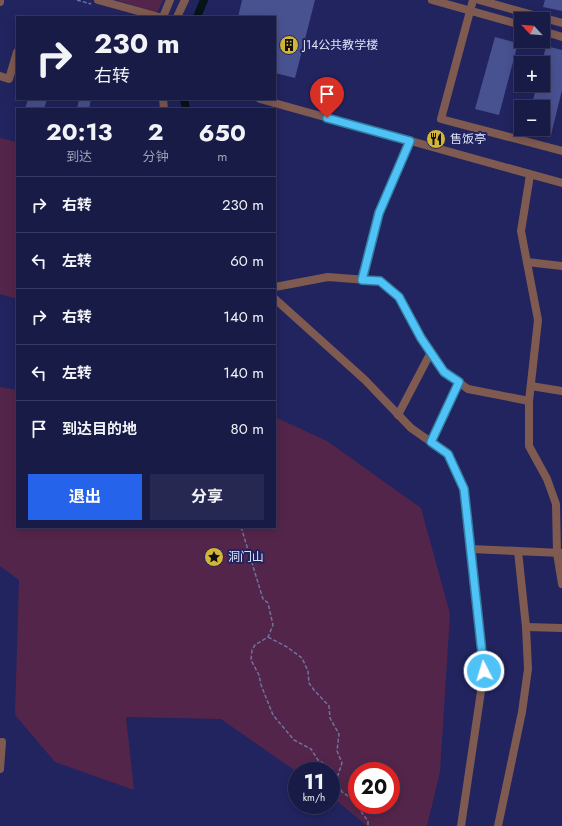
<!DOCTYPE html>
<html lang="zh">
<meta charset="utf-8">
<style>
body{margin:0;font-family:Jost,"Noto Sans SC",sans-serif;background:#262852;color:#f1f3f6;height:100vh;display:flex;flex-direction:column;font-size:15px;white-space:nowrap}
*{box-sizing:border-box;margin:0}
p{font-size:13px;color:#9fa1b4}
.icon{flex:none;width:22px;height:22px;fill:none;stroke:currentColor;stroke-width:2;stroke-linecap:round;stroke-linejoin:round}
.map{position:relative;flex:1;overflow:hidden}
.drawer{position:absolute;left:16px;top:108px;width:260px;height:420px;display:flex;flex-direction:column;background:#191b47;border-radius:0px;box-shadow:0 2px 10px #0003,0 0 0 1px #373960}
.drawer>*{flex:none}
.guide{position:absolute;left:16px;top:16px;width:260px;height:84px;border-radius:0px;box-shadow:0 2px 10px #0003,0 0 0 1px #373960;background:#191b47;color:#f1f3f6;overflow:hidden}
.needle{width:26px;rotate:296deg}
.tools{position:absolute;left:514px;top:12px;display:grid;gap:8px}
.tools a{display:grid;place-items:center;width:36px;height:36px;border-radius:0px;background:#191b47;box-shadow:0 2px 10px #0003,0 0 0 1px #373960;font-size:20px}
.speed{position:absolute;left:288px;top:762px;display:flex;gap:8px;font-size:20px;font-weight:700;text-align:center}
.speed>*{display:grid;place-content:center;width:52px;height:52px;border-radius:50%;background:#191b47;box-shadow:0 2px 10px #0003,0 0 0 1px #373960;line-height:1}
.speed small{font-size:10px;font-weight:400}
.speed .limit{border:6px solid #d22;background:#fff;color:#111}
.pin{position:absolute;display:grid;place-items:center;width:34px;height:34px;color:#fff;margin:-41px -17px;border-radius:50% 50% 50% 0;rotate:-45deg;box-shadow:0 0 4px #0007}
.pin .icon{rotate:45deg}
.me{position:absolute;width:44px;margin:-22px;rotate:355deg;stroke-linejoin:round;filter:drop-shadow(0 0 3px #0008)}
.turn{display:flex;align-items:center;gap:14px;height:84px;padding:0 12px;font-size:18px}
.turn .icon{width:52px;height:52px;stroke-width:2.5}
.turn b{display:block;font-size:28px;line-height:34px}
.eta{display:flex;justify-content:space-evenly;align-items:center;height:68px;text-align:center}
.eta b{font-size:24px;font-weight:700;line-height:28px}
.cta{display:flex;gap:8px;margin-top:auto;padding:8px 12px}
.cta a{flex:1;height:46px;border-radius:0px;background:#2563eb;color:#fff;font-size:16px;font-weight:700;line-height:46px;text-align:center}
.cta a+a{background:#262852;color:#f1f3f6}
ul{padding:0;list-style:none}
li{display:flex;align-items:center;gap:12px;height:56px;padding:0 12px;border-top:1px solid #373960}
li div{flex:1}
li b{display:block;font-size:15px}
li em{font-style:normal}
.map>svg:first-child{display:block}
.green{fill:#54254a;fill-rule:evenodd}
.lines{fill:none;stroke-linecap:round;stroke-linejoin:round}
.canal{stroke:#051418;stroke-width:8}
.building{fill:#495291}
.path{stroke:#6e729e;stroke-width:1.5;stroke-dasharray:4 2;stroke-linecap:butt}
.minor{stroke:#7f5a50;stroke-width:8}
.route-casing{stroke:#337fa1;stroke-width:10}
.route{stroke:#4fc3f7;stroke-width:7}
.labels{text-anchor:middle;dominant-baseline:central;stroke-width:4;stroke-linejoin:round;paint-order:stroke}
.poi-label{font-size:12px;fill:#dfe4fa;stroke:#21245f;text-anchor:start}
</style>
<div class="map">
<svg width="562" height="826" viewBox="0 0 562 826">
<rect width="100%" height="100%" fill="#21245f"/>
<g class="green">
<path d="M116 0H163L157 13Z"/>
<path d="M0 138 17 142V299L0 294Z"/>
<path d="M0 387 17 390V527H275V417L327 441 421 508 450 614 440 772 427 826H367L331 796V771H297V772L221 719 126 717 134 790 55 762 15 715 19 580 0 566ZM357 771H391V805H357Z"/>
</g>
<g class="lines">
<g class="canal">
<path d="M197 17 204 0"/>
<path d="M184 99 186 109"/>
</g>
</g>
<g class="building">
<path d="M242 0H315L295 78 275 73V17H238Z"/>
<path d="M545 0H562V11L543 7Z"/>
<path d="M495 37 518 43 499 115 475 109Z"/>
<path d="M546 46 562 50V90L551 135 529 130 543 129V107H531L537 85H543V63H542Z"/>
<path d="M28 99H47L44 109H25Z"/>
<path d="M79 99H91L89 109H77Z"/>
</g>
<g class="lines">
<g class="path">
<path d="M77 0 91 4"/>
<path d="M241 527 263 599 268 603 273 625 268 637 255 645 252 650 251 660 259 675 261 685 273 715 294 740 311 749 318 760 332 769 342 792 351 798 368 821V826"/>
<path d="M268 637 287 647 302 658 308 671 309 683 314 690 329 706 330 718 339 734 337 751 342 763 337 778"/>
</g>
<g class="minor">
<path d="M98 0 159 17"/>
<path d="M432 0 521 25"/>
<path d="M473 0 441 119 562 151"/>
<path d="M479 0 562 23"/>
<path d="M0 2V0"/>
<path d="M163 17 170 0"/>
<path d="M177 17 185 0"/>
<path d="M543 31 562 37"/>
<path d="M0 76 9 79 17 52"/>
<path d="M163 99 164 109"/>
<path d="M260 99 562 183"/>
<path d="M530 175 521 231 538 320 529 401V446L547 479 556 504 557 553 562 584"/>
<path d="M527 262 562 266"/>
<path d="M362 280 379 213 409 141"/>
<path d="M275 287 328 277 380 281 399 297 421 338 444 372 468 389 529 401"/>
<path d="M275 299 365 380 411 428 448 454 464 489 484 671 461 826"/>
<path d="M531 386 562 391"/>
<path d="M398 415 431 352"/>
<path d="M431 442 459 382"/>
<path d="M471 549 562 553"/>
<path d="M526 627 562 628"/>
<path d="M0 769 2 742"/>
<path d="M498 826 522 712 528 669 526 627 518 551"/>
</g>
</g>
<g class="lines">
<defs>
<path id="route" d="M327 118 410 141 379 213 362 280 380 281 399 297 421 338 444 372 459 382 431 442 448 454 464 489 484 671"/>
</defs>
<use href="#route" class="route-casing"/>
<use href="#route" class="route"/>
</g>
<defs>
<symbol id="building-disc" viewBox="-11 -11 22 22"><circle r="9.5" fill="#d3b635" stroke="#21245f"/><path d="M-4-6H4V6H1V3H-1V6H-4ZM-2.5-4.3h1.7v1.8h-1.7ZM.8-4.3h1.7v1.8H.8ZM-2.5-1h1.7V.8h-1.7ZM.8-1h1.7V.8H.8Z" fill="#111"/></symbol>
<symbol id="restaurant-disc" viewBox="-11 -11 22 22"><circle r="9.5" fill="#d3b635" stroke="#21245f"/><path d="M-5-6h1v4h1v-4h1v4h1v-4h1v5L-1.5 .5V6h-2V.5L-5-1ZM5-6V6H3V1.5H1.5Q1.5-4 5-6Z" fill="#111"/></symbol>
<symbol id="sight-disc" viewBox="-11 -11 22 22"><circle r="9.5" fill="#d3b635" stroke="#21245f"/><path d="M0-6L1.8-2.2L6-1.7L2.9 1.2L3.7 5.4L0 3.3L-3.7 5.4L-2.9 1.2L-6-1.7L-1.8-2.2Z" fill="#111"/></symbol>
</defs>
<g fill-rule="evenodd">
<use href="#building-disc" x="278" y="34" width="22" height="22"/>
<use href="#restaurant-disc" x="425" y="128" width="22" height="22"/>
<use href="#sight-disc" x="203" y="546" width="22" height="22"/>
</g>
<g class="labels">
<g class="poi-label">
<text x="303" y="45">J14公共教学楼</text>
<text x="450" y="139">售饭亭</text>
<text x="228" y="557">洞门山</text>
</g>
</g>
</svg>
<div class="tools">
<a><svg class="needle" viewBox="-14 -14 28 28"><path d="M0-13l5 13h-10z" fill="#e53935"/><path d="M0 13l5-13h-10z" fill="#9fa1b4"/></svg></a>
<a>+</a>
<a>−</a>
</div>
<div class="speed"><div>11<small>km/h</small></div><div class="limit">20</div></div>
<div class="pin" style="left:327px;top:118px;background:#d93025"><svg class="icon" aria-label="arrive" viewBox="0 0 24 24"><path d="M6 21V4h12l-3 4 3 4H6"/></svg></div>
<svg class="me" style="left:484px;top:671px" viewBox="-20 -20 40 40"><circle r="17" fill="#4fc3f7" stroke="#fff" stroke-width="3"/><path d="M0-11L8 9 0 5-8 9z" fill="#fff"/></svg>
<div class="guide">
<div class="turn"><svg class="icon" aria-label="right" viewBox="0 0 24 24"><path d="M7 20v-9h11M14 6l5 5-5 5"/></svg><div><b>230 m</b>右转</div></div>
</div>
<section class="drawer">
<div class="eta">
<div><b>20:13</b><p>到达</p></div>
<div><b>2</b><p>分钟</p></div>
<div><b>650</b><p>m</p></div>
</div>
<ul>
<li><svg class="icon" aria-label="right" viewBox="0 0 24 24"><path d="M7 20v-9h11M14 6l5 5-5 5"/></svg><div><b>右转</b></div><em>230 m</em></li>
<li><svg class="icon" aria-label="left" viewBox="0 0 24 24"><path d="M17 20v-9H6M10 6l-5 5 5 5"/></svg><div><b>左转</b></div><em>60 m</em></li>
<li><svg class="icon" aria-label="right" viewBox="0 0 24 24"><path d="M7 20v-9h11M14 6l5 5-5 5"/></svg><div><b>右转</b></div><em>140 m</em></li>
<li><svg class="icon" aria-label="left" viewBox="0 0 24 24"><path d="M17 20v-9H6M10 6l-5 5 5 5"/></svg><div><b>左转</b></div><em>140 m</em></li>
<li><svg class="icon" aria-label="arrive" viewBox="0 0 24 24"><path d="M6 21V4h12l-3 4 3 4H6"/></svg><div><b>到达目的地</b></div><em>80 m</em></li>
</ul>
<div class="cta"><a>退出</a><a>分享</a></div>
</section>
</div>
